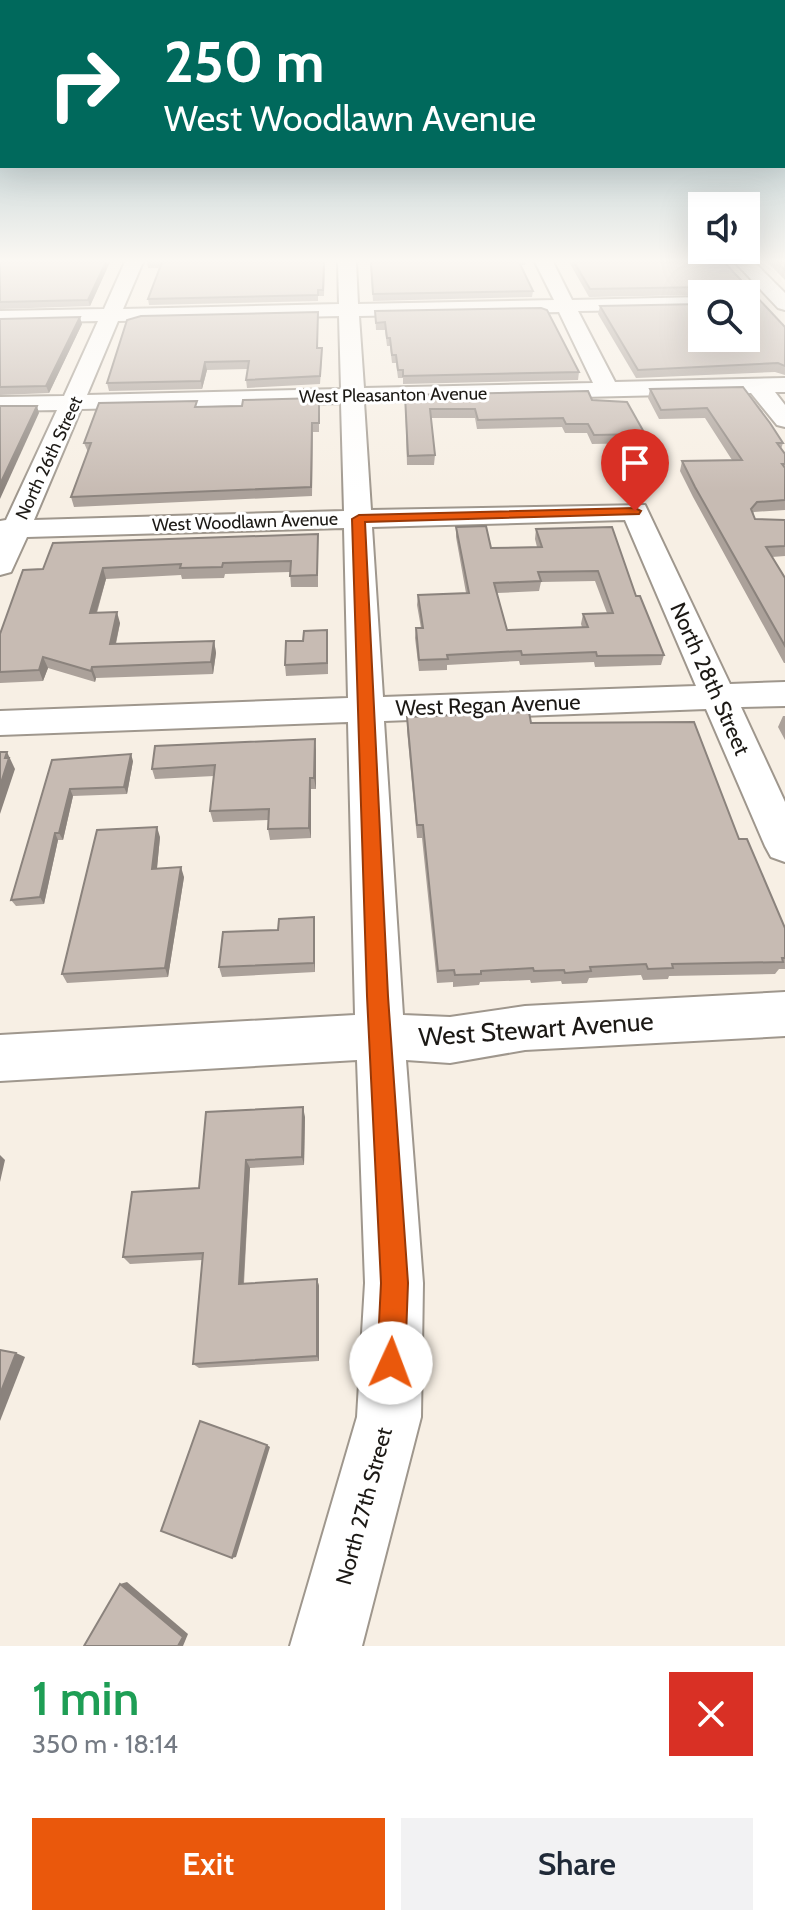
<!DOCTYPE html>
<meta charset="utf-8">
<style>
body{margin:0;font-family:Cabin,sans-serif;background:#f2f2f3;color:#1f2937;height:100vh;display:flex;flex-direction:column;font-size:30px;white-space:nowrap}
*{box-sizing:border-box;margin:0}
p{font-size:26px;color:#747a83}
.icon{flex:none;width:44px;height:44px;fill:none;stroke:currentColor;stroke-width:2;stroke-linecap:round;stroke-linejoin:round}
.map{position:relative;height:1646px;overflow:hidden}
.details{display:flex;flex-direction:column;background:#fff;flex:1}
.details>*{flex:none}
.banner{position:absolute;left:0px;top:0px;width:786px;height:168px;box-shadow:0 8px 32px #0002;background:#00695c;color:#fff;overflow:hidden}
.tools{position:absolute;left:688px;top:192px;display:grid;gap:16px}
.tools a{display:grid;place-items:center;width:72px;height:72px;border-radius:0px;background:#fff;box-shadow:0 8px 32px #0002;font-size:40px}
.pin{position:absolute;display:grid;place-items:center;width:68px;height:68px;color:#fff;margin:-82px -34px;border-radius:50% 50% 50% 0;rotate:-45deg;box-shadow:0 0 8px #0007}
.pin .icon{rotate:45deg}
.me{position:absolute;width:88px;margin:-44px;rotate:2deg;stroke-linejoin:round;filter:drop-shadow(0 0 6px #0008)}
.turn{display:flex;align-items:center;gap:28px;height:168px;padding:0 32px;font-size:36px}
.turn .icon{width:104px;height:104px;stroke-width:2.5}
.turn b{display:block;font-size:56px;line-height:68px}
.round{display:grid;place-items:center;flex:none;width:84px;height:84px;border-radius:0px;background:#f2f2f3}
.headline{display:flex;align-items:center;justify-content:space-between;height:136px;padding:0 32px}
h1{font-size:48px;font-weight:600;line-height:60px;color:#1e9e55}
.cta{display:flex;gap:16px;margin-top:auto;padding:16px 32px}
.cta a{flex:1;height:92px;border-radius:0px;background:#ea580c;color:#fff;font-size:32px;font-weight:600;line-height:92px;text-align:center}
.cta a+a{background:#f2f2f3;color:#1f2937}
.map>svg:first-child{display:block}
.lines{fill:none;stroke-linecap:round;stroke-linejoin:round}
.minor-casing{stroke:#9f978d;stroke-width:4}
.minor{fill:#fff;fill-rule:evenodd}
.wall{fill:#aba19a;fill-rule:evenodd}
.shaded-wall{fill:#8b837d}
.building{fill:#c7bbb3;stroke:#8b837d;stroke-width:2;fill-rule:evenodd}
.route{fill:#ea580c;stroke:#983908;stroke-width:2}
.labels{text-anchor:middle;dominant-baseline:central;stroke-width:6;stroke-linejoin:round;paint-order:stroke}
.far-street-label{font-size:18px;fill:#1c1915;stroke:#fff}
.street-label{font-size:22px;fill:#1c1915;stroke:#fff}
.near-street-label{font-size:26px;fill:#1c1915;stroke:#fff}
</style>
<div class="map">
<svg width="785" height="1646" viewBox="0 0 785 1646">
<rect width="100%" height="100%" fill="#f7efe4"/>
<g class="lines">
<defs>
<g id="minor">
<path d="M125 262H143L123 309 339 304 338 262H356L358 304 554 300 535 262H553L572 300 702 297V309L578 311 615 382 785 378V392H775L785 405V427L777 425 751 393 364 402 371 510 645 505 730 684 785 682V706L741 707 785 802V862L771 857 765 846 706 709 384 721 403 1015 450 1017 525 1006 785 992V1036L525 1050 450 1063 406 1060 423 1283 421 1417 362 1646H290L357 1417 365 1283 357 1060 0 1081V1035L355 1015 348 722 0 735V711L348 698 344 528 27 537 11 572 0 575V521L6 520 57 410 0 411V397L64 396 98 321 0 323V311L104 309ZM559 312 593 383 364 388 359 316ZM339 316 341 389 87 395 118 321ZM341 403 344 511 34 520 81 409ZM625 520 696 686 383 697 372 527Z"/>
<path d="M735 262H754L785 293V310L778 308Z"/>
</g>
</defs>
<use href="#minor" class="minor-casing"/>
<use href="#minor" class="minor"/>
</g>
<g class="wall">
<path d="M0 262H110L90 306 0 309Z"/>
<path d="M147 262H325L324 296H318V301L149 305 148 299 160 268H148Z"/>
<path d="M370 262H526L525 265H521L533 291 532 297 373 301Z"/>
<path d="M569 262H724L785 327V375L775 372 636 378 598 314 600 306 702 304 746 294 589 297Z"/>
<path d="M767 262H785V280Z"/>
<path d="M375 311 579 372 578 380 403 384V378H398L396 363H392L390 346H387L385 330H376Z"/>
<path d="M0 319 82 324 49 393 0 395Z"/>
<path d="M318 319V348H322V356L320 384 247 388 246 380 248 369 207 370 202 389 109 391 107 383Z"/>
<path d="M743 387 783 443 781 449 785 454V510L754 512 753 513 755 519 785 520V556L772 557 785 578V663H784L693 497 680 471 682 461 732 460 705 418 659 419 648 398 650 389Z"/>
<path d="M405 395 592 400 645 434 643 443 592 444 587 433H565L562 427 477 429 475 418H431L435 455 434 465H407Z"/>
<path d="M319 398V432H313L312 496 74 507 71 497 88 452 84 443 198 407 242 406Z"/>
<path d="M456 527 491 548 537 547 535 539 536 529 636 596 664 655 661 665 595 667 594 662 520 665 519 661 447 665V670L419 671 415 638 416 628H421L417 605 418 595 466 593 456 537ZM595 581 607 613 583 614 581 624 582 627 507 630 497 593 539 591 541 582Z"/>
<path d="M318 534V587H291L290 572 225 574 224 578 182 579 181 575 106 579 97 613 120 623 116 644 214 641 216 653 213 674 96 678 95 682 48 668 43 681 0 683V634L43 569Z"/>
<path d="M328 641V674L286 676 285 665Z"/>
<path d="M783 716H785V740L778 727Z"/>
<path d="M407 717 531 723 739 839 785 928V969H779L775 974 669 976 668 979 643 980 641 975 589 978 587 983 562 984 561 981 531 983 530 980 480 982 479 985 453 987V982L437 983 422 838H417L407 730Z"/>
<path d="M316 750V789H311V838L270 840 268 829V820L213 822 210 811 214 776 155 779 152 769Z"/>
<path d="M52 760 133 761 127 794 73 796 63 840H58L44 904 16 906 11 900Z"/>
<path d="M160 837 157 868 184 877 168 977 67 983 62 974Z"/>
<path d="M315 927V972L222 977 219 967 278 930Z"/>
<path d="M305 1117 304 1165 250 1168 244 1284 317 1279 319 1286V1361L199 1368 193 1364 202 1260 130 1264 123 1257 199 1188Z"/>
</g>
<g class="shaded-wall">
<path d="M106 262H110L90 306 88 300Z"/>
<path d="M80 317 82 324 49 393 46 386Z"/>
<path d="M205 362 207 370 202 389 201 381Z"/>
<path d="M37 406 39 413 0 499V484Z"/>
<path d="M103 568 106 579 93 624 90 613Z"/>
<path d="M117 612 120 623 113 655 110 644Z"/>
<path d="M214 641 216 653 213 674 211 662Z"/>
<path d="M43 657 48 668 43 681 39 670Z"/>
<path d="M92 667 96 678 95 682 91 671Z"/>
<path d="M315 739 316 750V789L314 778Z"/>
<path d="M7 752 15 769 0 814V786Z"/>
<path d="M131 754 133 761 127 794 124 787Z"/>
<path d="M310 778 311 789V838L309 828Z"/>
<path d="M70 789 73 796 63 840 59 833Z"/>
<path d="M157 827 160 837 156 878 152 869Z"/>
<path d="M55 833 58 840 44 904 40 897Z"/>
<path d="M181 867 184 877 168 977 165 968Z"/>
<path d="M314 917 315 927V972L314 963Z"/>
<path d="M303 1107 305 1117 304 1165 302 1157Z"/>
<path d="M0 1155 5 1160 0 1182Z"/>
<path d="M246 1160 250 1168 243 1290 239 1284Z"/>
<path d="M317 1279 319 1286V1361L317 1356Z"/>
<path d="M16 1353 25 1357 0 1421V1394Z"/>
<path d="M267 1445 270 1447 236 1557 232 1558Z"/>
<path d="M127 1582 188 1634 183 1646H178L120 1584Z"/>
</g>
<g class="building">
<path d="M0 262H106L88 300 0 302Z"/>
<path d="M147 262H324L323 290H318V295L148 299 162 262Z"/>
<path d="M371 262H519L533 291 373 294Z"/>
<path d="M574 262H724L785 327V366L778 363 638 370 600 306 702 304V338H746V294H705L706 287 590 289Z"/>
<path d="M777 262H785V270Z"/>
<path d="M541 308 547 310 579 372 403 376V370H398L396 355H392L390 338H387L385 322 376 323 375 311Z"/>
<path d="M318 312 317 348H322L320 376 246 380 249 361 205 362 201 381 107 383 127 320 141 316Z"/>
<path d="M80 317 46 386 0 387V319Z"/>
<path d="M743 387 770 423 783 443H777L785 454V464H782L785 468V500L757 502 751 509 755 519 785 520V546L766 547 785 578V646L695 487 682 461 742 460 707 408 661 410 650 389Z"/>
<path d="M588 391 592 400 627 402 645 434 594 435 588 424H566L563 418 478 420 475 409H430L435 455 408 456 405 395Z"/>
<path d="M319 398V423H312L311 487 71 497 91 443H84L99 403 197 401 195 407 242 406 243 400Z"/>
<path d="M0 406H37L0 484Z"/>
<path d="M486 526 491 548 542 547 536 529 612 527 636 596H640L664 655 597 656 596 652 522 655 521 651 447 655 448 659 419 660 416 628H423L418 595 469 593 456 527ZM598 571 613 613 583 614 588 627 507 630 494 583 541 581 538 572Z"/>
<path d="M318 534 317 575 290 576 291 561 223 563 222 567 180 568 181 564 103 568 90 613 117 612 110 644 214 641 211 662 92 667 91 671 43 657 39 670 0 672V634L23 570 43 569 53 543Z"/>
<path d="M327 630V663L285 665 286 641H303L304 631Z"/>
<path d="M529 712 531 723 694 722 739 839H747L785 928V958H782L783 962 672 964 673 968 648 969 646 964 590 967 591 971 565 973 564 970 534 971 533 968 481 971V974L455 975 454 970 438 971 423 825H417L407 717Z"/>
<path d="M315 739 314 778H310L309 828 268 829 269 809 210 811 215 765 152 769 155 746Z"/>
<path d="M0 752H7L5 758H9L0 786Z"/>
<path d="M131 754 124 787 70 789 59 833H55L40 897 11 900 52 760Z"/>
<path d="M157 827 152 869 181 867 165 968 62 974 97 830Z"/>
<path d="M314 917V963L219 967 223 932 278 930 279 919Z"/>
<path d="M303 1107 302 1157 246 1160 239 1284 317 1279V1356L193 1364 203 1253 123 1257 132 1192 199 1188 206 1112Z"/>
<path d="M0 1350 16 1353 0 1394Z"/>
<path d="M200 1421 267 1445 232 1558 161 1531Z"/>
<path d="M120 1584 183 1637 178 1646H84Z"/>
</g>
<linearGradient id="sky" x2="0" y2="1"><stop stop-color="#87aab3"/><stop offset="0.53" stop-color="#fbf8f3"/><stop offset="1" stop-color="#fbf8f3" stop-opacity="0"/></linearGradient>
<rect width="785" height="492" fill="url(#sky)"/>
<path class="route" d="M635 508 641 511 639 514 365 522 388 996 408 1283 405 1363 401 1373 391 1377 381 1373 377 1363 381 1283 367 996 352 519 359 515Z"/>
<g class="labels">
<g class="far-street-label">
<text transform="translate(393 395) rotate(-1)">West Pleasanton Avenue</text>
<text transform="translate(49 458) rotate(-65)">North 26th Street</text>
<text transform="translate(245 522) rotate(-2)">West Woodlawn Avenue</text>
</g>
<g class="street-label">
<text transform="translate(710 679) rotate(66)">North 28th Street</text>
<text transform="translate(488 705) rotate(-2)">West Regan Avenue</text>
<text transform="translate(364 1506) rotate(-75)">North 27th Street</text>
</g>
<g class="near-street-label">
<text transform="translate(536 1029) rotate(-4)">West Stewart Avenue</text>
</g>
</g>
</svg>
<div class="tools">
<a><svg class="icon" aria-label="sound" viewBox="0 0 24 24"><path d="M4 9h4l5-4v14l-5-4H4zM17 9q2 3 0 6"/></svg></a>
<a><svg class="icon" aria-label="search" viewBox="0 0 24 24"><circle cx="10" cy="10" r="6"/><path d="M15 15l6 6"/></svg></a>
</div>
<div class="pin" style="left:635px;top:511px;background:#d93025"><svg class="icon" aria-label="arrive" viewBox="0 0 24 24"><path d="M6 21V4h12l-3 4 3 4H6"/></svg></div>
<svg class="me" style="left:391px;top:1363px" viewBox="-20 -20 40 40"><circle r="19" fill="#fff"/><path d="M0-13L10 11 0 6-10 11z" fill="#ea580c"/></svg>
<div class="banner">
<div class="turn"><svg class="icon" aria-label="right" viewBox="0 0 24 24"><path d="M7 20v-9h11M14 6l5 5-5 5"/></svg><div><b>250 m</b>West Woodlawn Avenue</div></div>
</div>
</div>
<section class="details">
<div class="headline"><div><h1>1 min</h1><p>350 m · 18:14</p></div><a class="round" style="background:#d93025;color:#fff"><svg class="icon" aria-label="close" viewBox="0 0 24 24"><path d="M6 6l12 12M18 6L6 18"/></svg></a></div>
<div class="cta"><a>Exit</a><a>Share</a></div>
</section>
